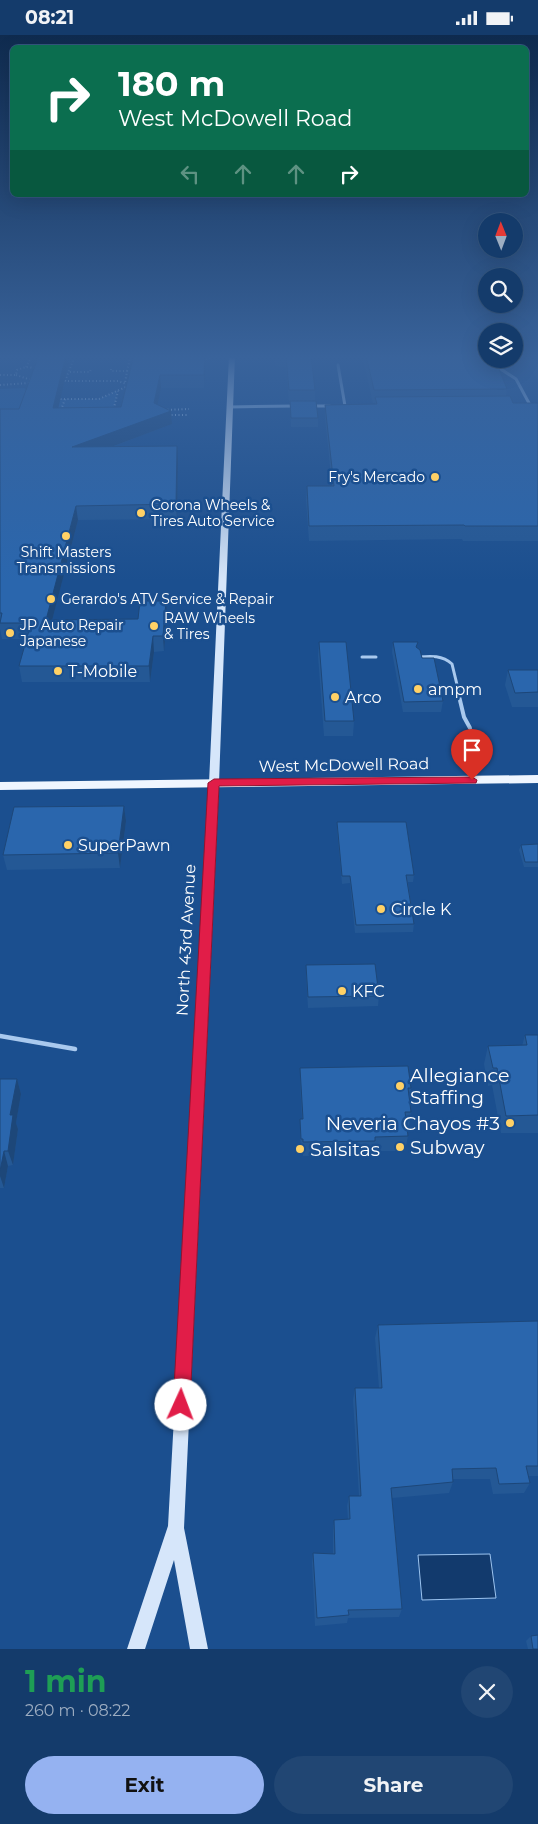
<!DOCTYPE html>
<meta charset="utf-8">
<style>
body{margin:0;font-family:Montserrat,sans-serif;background:#214673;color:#f1f3f6;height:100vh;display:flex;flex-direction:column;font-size:19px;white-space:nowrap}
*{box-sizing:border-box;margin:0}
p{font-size:16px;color:#9dadc1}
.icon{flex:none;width:28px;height:28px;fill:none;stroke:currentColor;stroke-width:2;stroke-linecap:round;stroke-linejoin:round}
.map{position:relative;height:1614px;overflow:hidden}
.details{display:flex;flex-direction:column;background:#143b6b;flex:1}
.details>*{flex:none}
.top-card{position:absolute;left:10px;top:10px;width:519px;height:152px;border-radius:8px;box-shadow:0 5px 20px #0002,0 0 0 1px #33557e;background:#0b6e4f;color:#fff;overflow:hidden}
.needle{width:32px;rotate:359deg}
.controls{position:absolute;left:478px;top:178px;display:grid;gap:10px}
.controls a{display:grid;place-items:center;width:45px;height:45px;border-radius:50%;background:#143b6b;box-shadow:0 5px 20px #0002,0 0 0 1px #33557e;font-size:25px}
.pin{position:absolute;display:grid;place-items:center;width:42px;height:42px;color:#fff;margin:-51px -21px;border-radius:50% 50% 50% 0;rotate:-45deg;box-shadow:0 0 5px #0007}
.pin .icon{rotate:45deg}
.me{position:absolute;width:55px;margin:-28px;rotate:2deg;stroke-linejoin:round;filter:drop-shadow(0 0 4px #0008)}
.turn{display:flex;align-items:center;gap:18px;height:105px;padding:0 25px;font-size:22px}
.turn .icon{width:65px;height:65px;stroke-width:2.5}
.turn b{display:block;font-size:35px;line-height:42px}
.lanes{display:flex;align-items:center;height:48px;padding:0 25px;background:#0003;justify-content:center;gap:25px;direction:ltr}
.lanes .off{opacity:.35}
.round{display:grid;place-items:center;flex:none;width:52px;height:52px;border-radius:26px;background:#214673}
.overview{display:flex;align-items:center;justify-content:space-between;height:85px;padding:0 25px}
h1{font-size:30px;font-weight:700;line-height:38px;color:#1e9e55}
.primary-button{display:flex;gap:10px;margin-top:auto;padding:10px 25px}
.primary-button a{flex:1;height:58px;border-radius:30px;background:#95b2f1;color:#111;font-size:20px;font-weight:700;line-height:58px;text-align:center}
.primary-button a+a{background:#214673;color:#f1f3f6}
.status{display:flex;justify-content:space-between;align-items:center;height:35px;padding:0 25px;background:#143b6b;direction:ltr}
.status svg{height:14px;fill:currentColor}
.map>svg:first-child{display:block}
.green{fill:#2461a8}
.water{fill:#123a6d;stroke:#9cc4f0}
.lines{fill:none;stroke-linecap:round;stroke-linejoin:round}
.path{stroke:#a9c9ee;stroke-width:2;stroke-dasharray:1 2.5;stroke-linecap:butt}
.service-far2{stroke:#a9c9ee;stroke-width:3}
.service-far1{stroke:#a9c9ee;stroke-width:4}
.service{stroke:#a9c9ee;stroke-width:4.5}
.minor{stroke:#a9c9ee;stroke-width:3}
.secondary{fill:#d6e6fa;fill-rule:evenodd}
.primary{fill:#f0f6ff;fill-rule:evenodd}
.wall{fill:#245895}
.shaded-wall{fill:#1d4779}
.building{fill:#2a66ad;stroke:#1d4779}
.route{fill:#e11d48;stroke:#92132f}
.poi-dot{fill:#ffd166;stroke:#1b4f8f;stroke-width:2}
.labels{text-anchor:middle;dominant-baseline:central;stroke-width:5;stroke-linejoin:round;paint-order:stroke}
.far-poi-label{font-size:14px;fill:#fff;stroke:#1b4f8f;text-anchor:start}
.poi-label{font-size:16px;fill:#fff;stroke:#1b4f8f;text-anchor:start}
.street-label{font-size:16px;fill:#fff;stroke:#1b4f8f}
.near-poi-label{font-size:19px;fill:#fff;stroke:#1b4f8f;text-anchor:start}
</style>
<div class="status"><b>08:21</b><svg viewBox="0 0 49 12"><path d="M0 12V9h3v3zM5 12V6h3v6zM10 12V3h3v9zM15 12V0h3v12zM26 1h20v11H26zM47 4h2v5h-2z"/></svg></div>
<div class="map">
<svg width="538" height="1614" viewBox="0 0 538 1614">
<rect width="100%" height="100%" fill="#1b4f8f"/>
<g class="green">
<path d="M24 353 27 355 18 377 0 379V354Z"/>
<path d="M118 355 110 389 76 386 34 364H99Z"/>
</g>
<path class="water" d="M490 1519 496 1563 422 1565 418 1520Z"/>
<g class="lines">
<g class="path">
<path d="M202 325 212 322V320"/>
<path d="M26 332 33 320"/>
<path d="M111 334V336H127L125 348"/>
<path d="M127 336 131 320H136"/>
<path d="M70 337H90L91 334"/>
<path d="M0 340H16L17 335 26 332 35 333"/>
<path d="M16 340 34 346"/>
<path d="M61 346H118L129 350"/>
<path d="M65 346 75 321 72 320"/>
<path d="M0 350 30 348"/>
<path d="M57 364H99L128 351"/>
<path d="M61 375 65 364"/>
<path d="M164 375 189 374"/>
<path d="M113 377 118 356"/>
<path d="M168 380H188"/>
</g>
<g class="service-far2">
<path d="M362 622H376"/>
<path d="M418 622C431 621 442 620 452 629L459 658"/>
</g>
<path class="service-far1" d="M458 657 464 682 470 693"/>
<path class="service" d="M0 1001 75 1014"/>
<g class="minor">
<path d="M493 329 516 344 530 370"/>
<path d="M338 330 345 371"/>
<path d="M311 371H330"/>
<path d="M229 372 295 371"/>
</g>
<path class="secondary" d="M229 320H235L219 748 184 1493 208 1614H190L174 1525 145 1614H127L168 1491 209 748Z"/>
<path class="primary" d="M538 740V748L0 755V747Z"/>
</g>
<g class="wall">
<path d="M36 320H70V323L58 373 121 372 134 320H206L204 353H161L157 370 171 376 172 389 112 412 178 425 177 484 78 485 52 585 138 584 167 582 164 616 154 617 150 647H22L19 631 26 604H2L0 594V374H19L35 331 34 323Z"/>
<path d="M275 320H311L315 355V366L318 383V392H291L290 368H289L286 332 275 331Z"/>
<path d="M362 320H486L495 325 507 354 506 361 513 368H538V506H463L462 504 309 506 306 465 307 451H332L325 383V370L375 369V368H373Z"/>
<path d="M514 320H538V346L525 322Z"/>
<path d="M319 607 354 686 353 701H324L318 621Z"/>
<path d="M393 607 418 614 443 666 441 677H403L392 617Z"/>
<path d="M508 635H538V672H512L505 650Z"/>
<path d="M124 771 126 786 120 833 7 835 3 820Z"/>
<path d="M337 787 414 840 413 847H408L414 889 413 897 355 898 350 848 342 849 337 795Z"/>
<path d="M538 809V832H524L519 815 521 810Z"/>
<path d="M306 930 379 961 378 971 308 973 306 941Z"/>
<path d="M525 1000H538V1098H501L492 1050 488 1051 484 1029 488 1011H522Z"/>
<path d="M300 1033 411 1053 410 1064 411 1077 409 1092H406L408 1101 405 1116H374L373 1120 303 1121V1118H301L300 1098V1084H302L300 1047Z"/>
<path d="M0 1044H17L21 1059 16 1088 18 1094 13 1130 8 1131 4 1153H0Z"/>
<path d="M538 1286V1441H529L530 1448 524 1458 493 1459 490 1444H453V1447L449 1458 392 1463 402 1574 399 1582 348 1583 347 1588 315 1591 312 1528 313 1518 333 1519V1495L334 1485H348L347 1471 349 1461H359L353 1365 355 1353H379L375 1303 378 1290Z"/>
<path d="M531 1601 538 1614H528L526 1606Z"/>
</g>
<g class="shaded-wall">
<path d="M66 320H70V323L55 387 53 373Z"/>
<path d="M205 320H206L204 353V340Z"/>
<path d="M514 320H526L525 322 514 323Z"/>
<path d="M493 324H509L493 325Z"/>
<path d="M160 340 161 353 155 382 154 368Z"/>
<path d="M171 376 172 389 74 426 72 412Z"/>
<path d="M177 411 178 425 177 484 176 469Z"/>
<path d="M76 471 78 485 48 601 46 585Z"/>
<path d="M166 566 167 582 164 616 163 601Z"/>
<path d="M153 601 154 617 150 647 149 631Z"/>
<path d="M124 771 126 786 120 833 118 818Z"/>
<path d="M17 1044 21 1059 16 1088 18 1094 13 1130 8 1116 10 1080Z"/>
<path d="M4 1116 8 1131 4 1153 0 1141V1136Z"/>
</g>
<g class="building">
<path d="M36 320H66L53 373 121 372 134 320H205L204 340H160L154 368 171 376 72 412 177 411 176 469 76 471 46 585 138 584 140 566H166L163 601H153L149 631H19L31 588H0L2 578H0V374H19L36 328 37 323H34Z"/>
<path d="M286 320H311L315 355H289Z"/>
<path d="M366 320H486V324H495L507 354 374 355Z"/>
<path d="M533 320H538V329Z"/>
<path d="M510 361 513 368H538V491H465L464 490 309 491 307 451H334L325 370 377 369 375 362Z"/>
<path d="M290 366H316L318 383H291Z"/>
<path d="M319 607H346L354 686H325Z"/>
<path d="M393 607H418L416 612 420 615 422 623H434L443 666 404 667Z"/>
<path d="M508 635H538V657L515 658Z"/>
<path d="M124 771 118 818 3 820 14 772Z"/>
<path d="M337 787H406L414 840H406L414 889 356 890 350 841H342Z"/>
<path d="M538 809V827H525L521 810Z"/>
<path d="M375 929 379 961 308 962 306 930Z"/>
<path d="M525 1000H538V1080L506 1081 497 1033H493L488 1011 527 1010Z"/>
<path d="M408 1031 411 1053H408L411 1077H405L408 1101 375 1102V1106L303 1107V1104H301L300 1084H303L300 1033Z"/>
<path d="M0 1044H17L10 1080H13L8 1116H4L0 1136Z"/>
<path d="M538 1286V1431H526L530 1448 499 1449 496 1433 452 1434 453 1447 391 1453 402 1574 348 1575 349 1580 317 1583 313 1518 335 1519 334 1485 350 1484 349 1461H361L355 1353H382L378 1290Z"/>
<path d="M538 1600V1614H533L531 1601Z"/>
</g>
<linearGradient id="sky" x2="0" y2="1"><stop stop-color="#0f2b4f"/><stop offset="0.59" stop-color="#39639b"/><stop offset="1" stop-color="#39639b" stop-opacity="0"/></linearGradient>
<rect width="538" height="546" fill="url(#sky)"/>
<path class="route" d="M472 742 477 745 476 748 219 751 190 1370 188 1376 181 1379 175 1376 173 1370 208 748 214 744Z"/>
<g class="poi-dot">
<circle cx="435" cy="442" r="5"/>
<circle cx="141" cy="478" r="5"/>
<circle cx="66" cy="501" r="5"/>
<circle cx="51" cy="564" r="5"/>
<circle cx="154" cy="591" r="5"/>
<circle cx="10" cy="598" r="5"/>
<circle cx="58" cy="636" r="5"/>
<circle cx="418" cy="654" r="5"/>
<circle cx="335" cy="662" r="5"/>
<circle cx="68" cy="810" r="5"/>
<circle cx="381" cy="874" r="5"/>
<circle cx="342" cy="956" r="5"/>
<circle cx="400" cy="1051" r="5"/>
<circle cx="510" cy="1088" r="5"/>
<circle cx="400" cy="1112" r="5"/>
<circle cx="300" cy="1114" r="5"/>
</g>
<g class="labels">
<g class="far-poi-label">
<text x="425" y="442" text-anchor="end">Fry's Mercado</text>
<text x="151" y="470">Corona Wheels &amp;<tspan x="151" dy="16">Tires Auto Service</tspan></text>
<text x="66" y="517" text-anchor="middle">Shift Masters<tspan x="66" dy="16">Transmissions</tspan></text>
<text x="61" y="564">Gerardo's ATV Service &amp; Repair</text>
<text x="164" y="583">RAW Wheels<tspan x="164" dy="16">&amp; Tires</tspan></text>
<text x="20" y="590">JP Auto Repair<tspan x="20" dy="16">Japanese</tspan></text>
</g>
<g class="poi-label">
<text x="68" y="636">T-Mobile</text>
<text x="428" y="654">ampm</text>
<text x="345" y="662">Arco</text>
<text x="78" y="810">SuperPawn</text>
<text x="391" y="874">Circle K</text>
<text x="352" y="956">KFC</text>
</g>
<g class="street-label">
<text transform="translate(344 730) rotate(-1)">West McDowell Road</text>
<text transform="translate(186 905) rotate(-87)">North 43rd Avenue</text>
</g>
<g class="near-poi-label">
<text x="410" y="1040">Allegiance<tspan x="410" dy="22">Staffing</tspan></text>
<text x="500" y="1088" text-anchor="end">Neveria Chayos #3</text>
<text x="410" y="1112">Subway</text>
<text x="310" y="1114">Salsitas</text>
</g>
</g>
</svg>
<div class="controls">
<a><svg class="needle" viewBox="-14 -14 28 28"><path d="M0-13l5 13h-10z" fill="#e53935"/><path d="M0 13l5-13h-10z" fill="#9dadc1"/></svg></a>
<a><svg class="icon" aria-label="search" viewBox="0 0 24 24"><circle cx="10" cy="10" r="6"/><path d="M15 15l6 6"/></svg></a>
<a><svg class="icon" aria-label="layers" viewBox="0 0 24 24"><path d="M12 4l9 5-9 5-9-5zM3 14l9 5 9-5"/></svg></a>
</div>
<div class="pin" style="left:472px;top:745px;background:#d93025"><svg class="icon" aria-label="arrive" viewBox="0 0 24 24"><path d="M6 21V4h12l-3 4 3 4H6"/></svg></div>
<svg class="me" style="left:181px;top:1370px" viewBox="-20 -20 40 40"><circle r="19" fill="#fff"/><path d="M0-13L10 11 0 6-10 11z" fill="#e11d48"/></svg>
<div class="top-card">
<div class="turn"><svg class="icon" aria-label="right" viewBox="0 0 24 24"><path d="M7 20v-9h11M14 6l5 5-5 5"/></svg><div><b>180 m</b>West McDowell Road</div></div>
<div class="lanes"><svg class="icon off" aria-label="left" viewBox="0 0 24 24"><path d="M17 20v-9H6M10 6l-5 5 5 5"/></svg><svg class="icon off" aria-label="ahead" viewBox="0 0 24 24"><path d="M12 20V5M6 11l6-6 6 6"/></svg><svg class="icon off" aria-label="ahead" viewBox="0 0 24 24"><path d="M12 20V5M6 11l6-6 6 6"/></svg><svg class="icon" aria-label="right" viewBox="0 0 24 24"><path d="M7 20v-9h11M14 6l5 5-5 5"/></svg></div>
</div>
</div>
<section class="details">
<div class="overview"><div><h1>1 min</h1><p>260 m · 08:22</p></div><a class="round"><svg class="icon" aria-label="close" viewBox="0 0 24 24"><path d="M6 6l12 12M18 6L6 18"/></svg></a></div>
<div class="primary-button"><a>Exit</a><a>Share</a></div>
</section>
